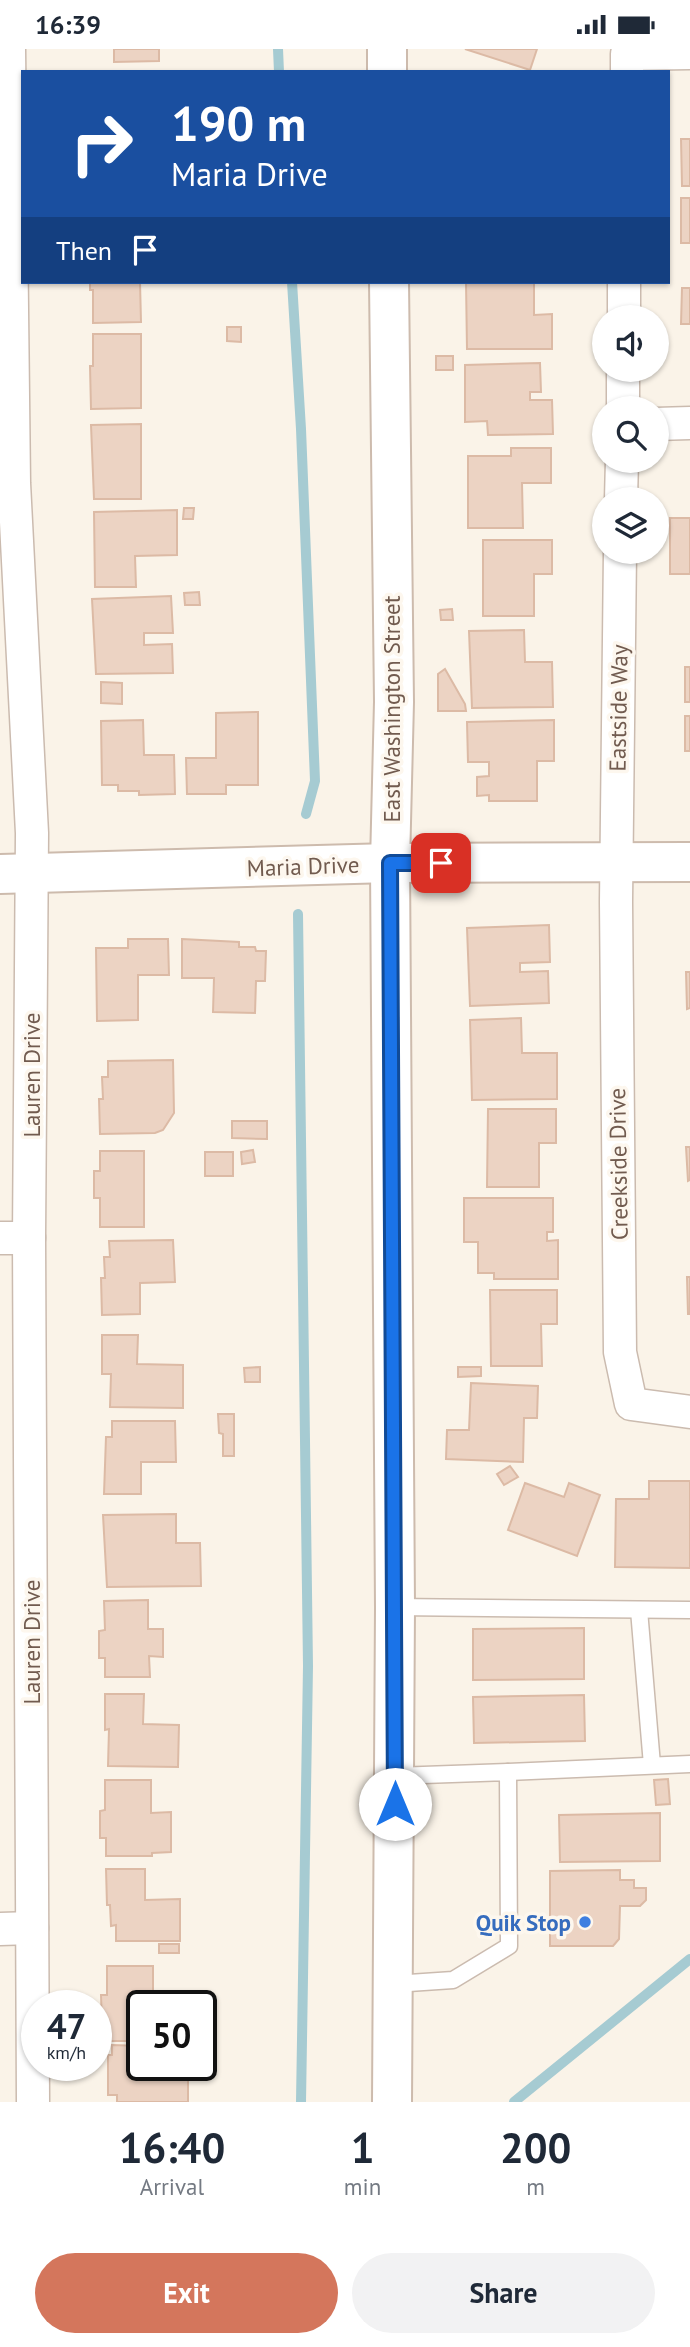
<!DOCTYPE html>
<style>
body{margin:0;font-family:"PT Sans",sans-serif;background:#f2f2f3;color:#1f2937;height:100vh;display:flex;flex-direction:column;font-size:26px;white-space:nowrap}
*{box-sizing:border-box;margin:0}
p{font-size:23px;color:#747a83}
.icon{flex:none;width:38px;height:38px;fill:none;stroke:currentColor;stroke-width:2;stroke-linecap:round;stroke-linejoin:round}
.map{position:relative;height:2053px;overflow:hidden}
.panel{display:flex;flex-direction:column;background:#fff;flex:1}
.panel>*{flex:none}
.guide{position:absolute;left:21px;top:21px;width:649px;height:214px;border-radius:0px;box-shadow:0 2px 5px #0004;background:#1a4fa0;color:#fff;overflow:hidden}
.buttons{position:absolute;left:592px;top:256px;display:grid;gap:14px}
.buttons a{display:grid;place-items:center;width:77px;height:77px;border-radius:50%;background:#fff;box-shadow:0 2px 5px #0004;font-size:35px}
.speed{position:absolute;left:21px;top:1941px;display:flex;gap:14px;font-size:35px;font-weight:700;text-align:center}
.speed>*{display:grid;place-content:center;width:91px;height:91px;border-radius:50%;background:#fff;box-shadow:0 2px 5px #0004;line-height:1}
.speed small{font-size:18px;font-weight:400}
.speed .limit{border:4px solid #111;border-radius:10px;background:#fff;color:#111}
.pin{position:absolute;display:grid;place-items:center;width:60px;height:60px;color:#fff;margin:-30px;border-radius:14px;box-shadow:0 4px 10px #0006}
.me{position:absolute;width:77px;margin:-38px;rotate:0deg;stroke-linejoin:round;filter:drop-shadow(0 0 5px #0008)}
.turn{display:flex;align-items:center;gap:24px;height:147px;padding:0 35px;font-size:32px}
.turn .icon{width:91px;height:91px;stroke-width:2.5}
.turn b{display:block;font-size:49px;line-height:60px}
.then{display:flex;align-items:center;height:66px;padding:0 35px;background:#0003;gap:14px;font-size:26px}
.eta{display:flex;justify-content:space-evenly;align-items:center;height:119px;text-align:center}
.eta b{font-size:42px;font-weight:800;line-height:49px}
.cta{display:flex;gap:14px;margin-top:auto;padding:14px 35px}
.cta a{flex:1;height:80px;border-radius:42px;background:#d4765c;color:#fff;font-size:28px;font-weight:800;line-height:80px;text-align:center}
.cta a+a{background:#f2f2f3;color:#1f2937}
.status{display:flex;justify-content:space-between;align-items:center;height:49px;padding:0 35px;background:#fff;direction:ltr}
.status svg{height:19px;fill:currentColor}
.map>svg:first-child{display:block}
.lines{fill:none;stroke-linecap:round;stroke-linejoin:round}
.stream{stroke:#a6cbd2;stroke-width:10}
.building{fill:#ecd3c3;stroke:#dcbaa5;stroke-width:2}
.lane-casing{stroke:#cbbbaf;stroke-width:19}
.street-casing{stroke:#cbbbaf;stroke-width:35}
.secondary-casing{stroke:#cdbbad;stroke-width:42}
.lane{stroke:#fff;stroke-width:16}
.street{stroke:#fff;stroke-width:32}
.secondary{stroke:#fff;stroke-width:38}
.route-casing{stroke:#114b97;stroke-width:18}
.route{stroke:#1a73e8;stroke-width:12}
.shop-dot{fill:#3f7fe0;stroke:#fdf7ee;stroke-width:2.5}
.labels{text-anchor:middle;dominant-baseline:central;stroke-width:7;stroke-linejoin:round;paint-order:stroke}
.street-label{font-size:23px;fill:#715b4f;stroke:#fdf7ee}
.shop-label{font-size:23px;font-weight:bold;fill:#366cbe;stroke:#fdf7ee;text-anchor:end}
</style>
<div class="status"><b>16:39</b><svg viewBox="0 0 49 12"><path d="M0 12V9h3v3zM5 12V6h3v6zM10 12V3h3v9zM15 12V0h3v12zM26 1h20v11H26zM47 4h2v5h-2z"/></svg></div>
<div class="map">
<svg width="690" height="2053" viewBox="0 0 690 2053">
<rect width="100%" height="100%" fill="#faf3e8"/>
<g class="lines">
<g class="stream">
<path d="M278 0 279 23"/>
<path d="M292 233 301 380 315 732 306 765"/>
<path d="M298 865 308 1617 301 2053"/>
<path d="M514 2053 690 1910"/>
</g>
</g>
<g class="building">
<path d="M114 0H159V12L114 13Z"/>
<path d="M465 0H537L530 21Z"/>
<path d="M681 90H690V137H682Z"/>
<rect x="681" y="149" width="9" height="45"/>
<path d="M90 233H140L141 273 93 274V241H90Z"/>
<path d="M466 233H534V266L552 265V300H467Z"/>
<path d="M682 239H690V275H681Z"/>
<path d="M227 278H241V293L227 292Z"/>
<path d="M93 285H141V359L91 360 90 317H93Z"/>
<rect x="436" y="307" width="17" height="14"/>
<path d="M540 314 541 343H530V351H552L553 385 488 386 487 372 465 373V316Z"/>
<path d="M141 375V450H94L91 376Z"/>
<path d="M511 399H551V434H522L523 479H468V407H511Z"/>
<path d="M184 459H194L193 470H183Z"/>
<path d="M177 461V506L135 507 136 538H95L94 463Z"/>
<rect x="670" y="469" width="20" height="56"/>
<path d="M483 491H552V525H534V567H483Z"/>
<path d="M199 543 200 556H185L184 544Z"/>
<path d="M171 547 173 584H144V596L172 595 173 624 96 625 92 550Z"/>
<path d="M452 560 453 571H441L440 561Z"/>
<path d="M524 581 525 613H552L553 658 472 659 469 582Z"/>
<rect x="685" y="618" width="5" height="35"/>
<path d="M445 620 465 655 466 662H438V625Z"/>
<path d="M101 633 122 634V655L101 654Z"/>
<path d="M258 663V736H226V745H187L186 709H216V664Z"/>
<rect x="685" y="667" width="5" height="35"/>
<path d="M143 671 144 706H174L175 745 139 746V742H118V736H102L101 672Z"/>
<path d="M554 671V712H537V752H489V746L477 747V728L489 727V713H468L467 673Z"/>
<path d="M549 876 550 913 520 914V923L548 922 549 954 470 957 467 879Z"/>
<path d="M128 890H168L169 926H138V971L97 972 96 899H128Z"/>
<path d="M182 890 239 893V898H255L256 902H266L265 932H256L255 964 213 963 214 929H182Z"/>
<path d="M686 923H690V959L687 960Z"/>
<path d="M521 969 522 1004H557V1050L472 1051 470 971Z"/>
<path d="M173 1011 174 1064 163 1081 155 1084 100 1085 99 1050H103L102 1028H108V1012Z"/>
<path d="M488 1060H556V1094H539V1138H487Z"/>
<path d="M232 1072H267V1090L232 1089Z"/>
<path d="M686 1098H690V1131L688 1132Z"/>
<path d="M253 1101 255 1113 242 1115 241 1103Z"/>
<path d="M100 1102H144V1178H100V1149H94V1122H100Z"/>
<rect x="205" y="1103" width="28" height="24"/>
<path d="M464 1149H553V1183H547V1192L558 1191V1230H494V1224H478V1193H464Z"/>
<path d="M173 1191 175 1233 140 1234V1265L102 1266 101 1229H105L104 1208H110L109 1192Z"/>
<path d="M687 1228H690V1265H688Z"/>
<path d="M490 1241H557V1275H541L542 1317H491Z"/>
<path d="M102 1286H138L137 1315 183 1316V1359L110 1358 111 1325H102Z"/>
<path d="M260 1318V1333H245L244 1319Z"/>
<path d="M458 1318H481V1327L458 1328Z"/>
<path d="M471 1334 538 1337 537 1369H524L523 1413 446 1410 447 1381H469Z"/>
<path d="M218 1365H234V1407H223V1385L219 1384Z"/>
<path d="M112 1372H175L176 1413H141V1445H104L106 1388H112Z"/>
<path d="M510 1417 518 1428 504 1436 497 1425Z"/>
<path d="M649 1432H690V1519L615 1518 616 1450H649Z"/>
<path d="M525 1434 564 1448 569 1434 600 1446 577 1507 508 1481Z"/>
<path d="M176 1465V1494H200L201 1537 107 1538 103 1466Z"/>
<path d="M148 1551V1580H163V1608L149 1607 150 1628H105V1609H99V1582L105 1581 104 1552Z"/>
<path d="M584 1579V1630L473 1631V1580Z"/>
<path d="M105 1645H144L143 1675 179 1676 178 1718 108 1717 109 1680 105 1681Z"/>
<path d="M584 1646 585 1692 474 1694 473 1648Z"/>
<path d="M668 1730 670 1755 656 1756 654 1731Z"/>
<path d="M105 1731H151V1764L171 1763V1803L152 1804V1807H106V1789H100V1762L105 1761Z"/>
<path d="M660 1764V1812L560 1813 559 1766Z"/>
<path d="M106 1820H145V1851L180 1850V1892H116V1876L111 1877 110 1856H107Z"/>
<path d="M620 1821V1831H634V1839H646V1851L640 1857H620L619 1890 613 1897H550V1822Z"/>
<rect x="159" y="1895" width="20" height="9"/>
<path d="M107 1917H153V1956H142V1992H108V1974H102L101 1946H107Z"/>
<path d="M112 1996 141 1997 142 2016H188V2053H117V2046H108V2006H112Z"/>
</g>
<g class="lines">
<defs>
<g id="lane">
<path d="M395 1558 690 1561"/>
<path d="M639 1561 652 1716"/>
<path d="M508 1723 690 1715"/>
<path d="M394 1935 453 1931 509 1897 508 1723 395 1727"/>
</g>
<g id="street">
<path d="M9 0 14 434 32 784 29 1189 33 2053"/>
<path d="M627 23V5L690 4"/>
<path d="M624 268V233"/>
<path d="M623 359V320"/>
<path d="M656 375 690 374"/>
<path d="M621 450 622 411"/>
<path d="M620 502 616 853 620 1303 631 1355 690 1363"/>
<path d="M0 1189H29"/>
<path d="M0 1880 32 1879"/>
</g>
<g id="secondary">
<path d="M387 0V23"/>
<path d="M389 233 394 653 390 814 395 1558 392 2053"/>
<path d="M0 825 390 814 690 813"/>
</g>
</defs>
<use href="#lane" class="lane-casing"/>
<use href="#street" class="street-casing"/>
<use href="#secondary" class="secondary-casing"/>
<use href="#lane" class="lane"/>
<use href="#street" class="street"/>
<use href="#secondary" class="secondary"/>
</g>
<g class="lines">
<defs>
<path id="route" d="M395 1755 390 814H441"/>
</defs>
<use href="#route" class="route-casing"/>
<use href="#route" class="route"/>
</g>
<circle class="shop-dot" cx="585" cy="1873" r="7"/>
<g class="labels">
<g class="street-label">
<text transform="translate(618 659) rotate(-89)">Eastside Way</text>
<text transform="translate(391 660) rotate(-90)">East Washington Street</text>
<text transform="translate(303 817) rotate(-2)">Maria Drive</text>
<text transform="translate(31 1026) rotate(-90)">Lauren Drive</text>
<text transform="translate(618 1115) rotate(-91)">Creekside Drive</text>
<text transform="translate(31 1593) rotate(-90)">Lauren Drive</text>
</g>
<g class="shop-label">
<text x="571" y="1873">Quik Stop</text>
</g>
</g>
</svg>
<div class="buttons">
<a><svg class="icon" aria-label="sound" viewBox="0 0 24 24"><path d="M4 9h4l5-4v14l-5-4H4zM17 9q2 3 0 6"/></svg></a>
<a><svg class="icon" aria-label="search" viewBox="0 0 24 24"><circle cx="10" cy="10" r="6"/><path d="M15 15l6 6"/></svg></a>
<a><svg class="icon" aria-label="layers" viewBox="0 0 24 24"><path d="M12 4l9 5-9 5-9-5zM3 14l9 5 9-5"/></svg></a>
</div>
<div class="speed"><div>47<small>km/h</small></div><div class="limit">50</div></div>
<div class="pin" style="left:441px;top:814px;background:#d93025"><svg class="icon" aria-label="arrive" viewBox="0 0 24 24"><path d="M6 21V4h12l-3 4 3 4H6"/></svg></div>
<svg class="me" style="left:395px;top:1755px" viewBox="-20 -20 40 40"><circle r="19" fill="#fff"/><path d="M0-13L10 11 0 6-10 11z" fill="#1a73e8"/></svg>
<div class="guide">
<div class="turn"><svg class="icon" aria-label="right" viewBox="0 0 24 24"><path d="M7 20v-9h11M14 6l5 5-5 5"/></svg><div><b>190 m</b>Maria Drive</div></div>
<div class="then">Then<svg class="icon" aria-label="arrive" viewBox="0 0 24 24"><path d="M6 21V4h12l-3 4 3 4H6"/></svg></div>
</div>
</div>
<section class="panel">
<div class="eta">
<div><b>16:40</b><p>Arrival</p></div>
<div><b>1</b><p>min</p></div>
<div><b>200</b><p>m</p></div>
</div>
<div class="cta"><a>Exit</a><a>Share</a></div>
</section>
